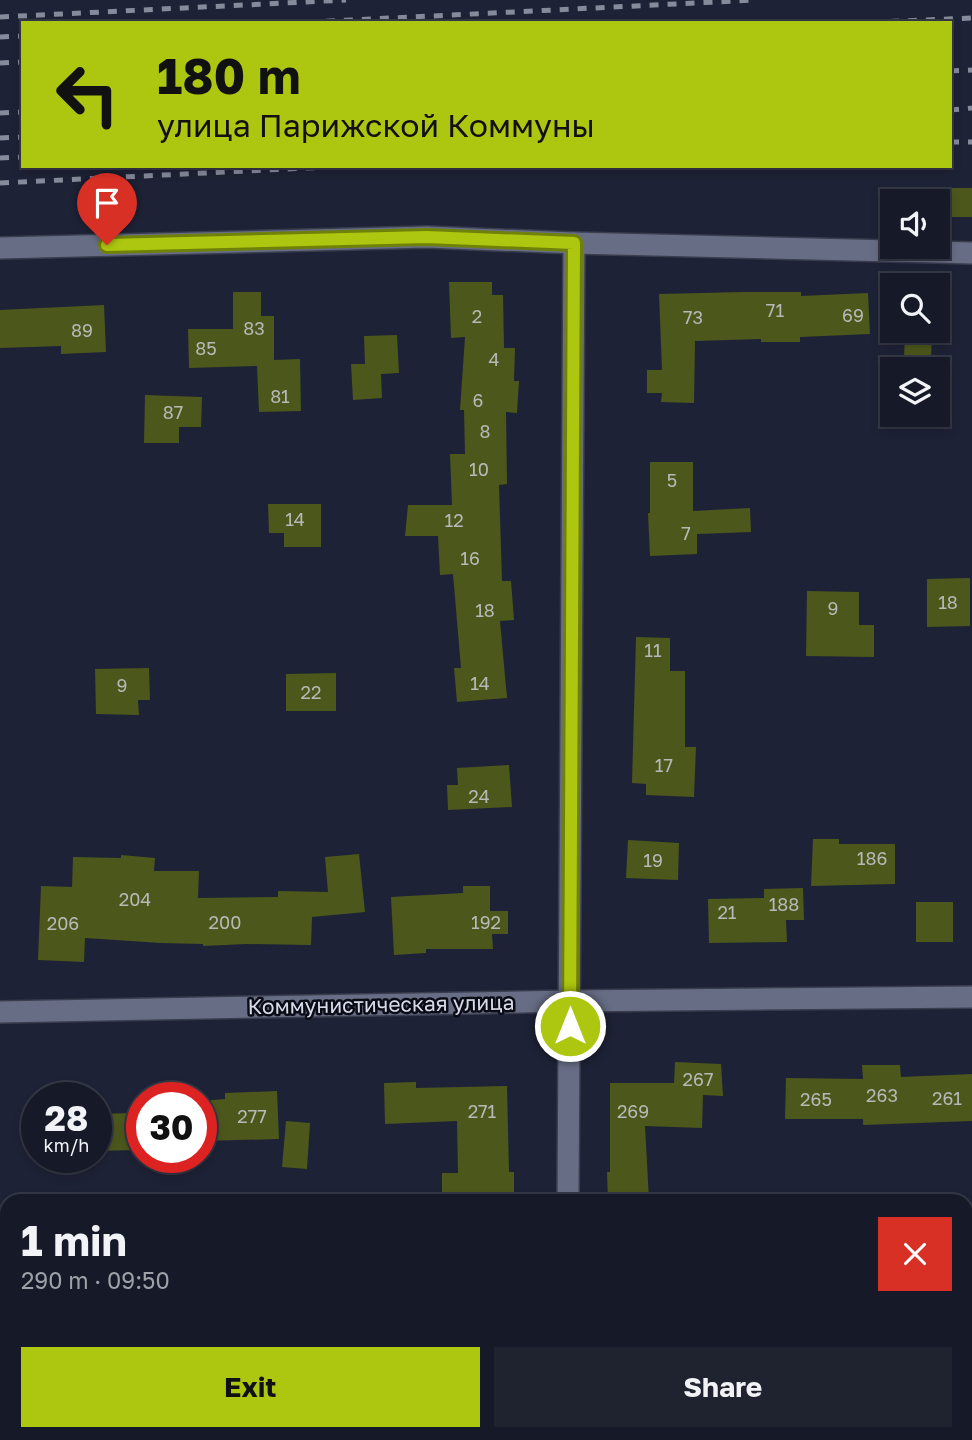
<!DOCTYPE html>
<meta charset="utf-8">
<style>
body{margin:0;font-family:"Golos Text",sans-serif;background:#1f2330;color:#f1f3f6;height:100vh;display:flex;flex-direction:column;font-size:26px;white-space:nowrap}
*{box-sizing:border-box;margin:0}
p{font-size:23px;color:#9ea1a8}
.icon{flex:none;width:38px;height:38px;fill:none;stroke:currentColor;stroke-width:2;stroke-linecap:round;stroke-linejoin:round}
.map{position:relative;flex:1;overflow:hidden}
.panel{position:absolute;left:0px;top:1194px;width:973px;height:247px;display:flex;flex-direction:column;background:#161a28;border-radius:21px 21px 0 0;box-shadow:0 4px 10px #0003,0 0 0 2px #353845}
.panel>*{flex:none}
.guide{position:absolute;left:21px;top:21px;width:931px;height:147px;border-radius:0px;box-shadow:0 4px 10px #0003,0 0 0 2px #353845;background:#adc60f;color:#111;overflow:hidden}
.controls{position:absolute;left:880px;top:189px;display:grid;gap:14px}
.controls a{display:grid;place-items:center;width:70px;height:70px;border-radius:0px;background:#161a28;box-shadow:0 4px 10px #0003,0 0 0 2px #353845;font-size:35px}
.speed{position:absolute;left:21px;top:1082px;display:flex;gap:14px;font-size:35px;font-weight:700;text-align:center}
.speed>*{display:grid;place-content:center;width:91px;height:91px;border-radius:50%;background:#161a28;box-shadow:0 4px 10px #0003,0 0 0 2px #353845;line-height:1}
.speed small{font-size:18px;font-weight:400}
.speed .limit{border:10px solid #d22;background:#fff;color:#111}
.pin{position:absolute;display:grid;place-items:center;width:60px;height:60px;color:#fff;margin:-72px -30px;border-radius:50% 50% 50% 0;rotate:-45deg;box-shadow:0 0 7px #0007}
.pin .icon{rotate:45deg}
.me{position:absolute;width:77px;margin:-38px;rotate:0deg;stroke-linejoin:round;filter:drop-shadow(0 0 5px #0008)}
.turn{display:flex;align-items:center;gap:24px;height:147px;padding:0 21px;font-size:32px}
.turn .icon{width:91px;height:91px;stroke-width:2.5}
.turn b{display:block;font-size:49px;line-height:60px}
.round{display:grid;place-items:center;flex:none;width:74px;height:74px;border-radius:0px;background:#1f2330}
.summary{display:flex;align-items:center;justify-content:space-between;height:119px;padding:0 21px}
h1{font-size:42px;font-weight:700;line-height:52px}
.button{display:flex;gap:14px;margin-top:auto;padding:14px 21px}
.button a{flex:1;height:80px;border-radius:0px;background:#adc60f;color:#111;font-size:28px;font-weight:700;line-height:80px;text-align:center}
.button a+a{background:#1f2330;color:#f1f3f6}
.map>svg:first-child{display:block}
.building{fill:#4c571c}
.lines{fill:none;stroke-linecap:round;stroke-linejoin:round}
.minor-casing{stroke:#3a3d4e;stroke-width:24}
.minor{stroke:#676d85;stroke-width:21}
.rail{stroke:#868a9b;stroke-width:5;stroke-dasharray:9 9;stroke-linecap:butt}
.route-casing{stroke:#70810a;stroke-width:18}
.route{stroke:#adc60f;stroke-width:12}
.labels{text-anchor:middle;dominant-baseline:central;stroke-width:5;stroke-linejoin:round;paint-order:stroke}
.number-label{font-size:18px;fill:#b5bab6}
.street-label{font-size:21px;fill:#d8dbea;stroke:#0a0c15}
</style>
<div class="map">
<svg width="972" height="1440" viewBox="0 0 972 1440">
<rect width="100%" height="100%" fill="#1e2236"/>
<g class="building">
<rect x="938" y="188" width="34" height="29"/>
<path d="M449 282H492V295H503L504 348H515L514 381H519L517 413 506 412 507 484 499 485 502 581H511L514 620 500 621 507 698 457 702 454 668H461L453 574 440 575 438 536H405L408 505H452L450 454H465L464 410H460L465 337 451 338Z"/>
<path d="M233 292H261V316H274V360L300 359 301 411 259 412 257 366 189 368 188 329H233Z"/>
<path d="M743 292H801V296L868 293 870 334 800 337V342H761V339L695 341 694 403 661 402 662 393H647V370H662L659 294Z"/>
<path d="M104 305 106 352 61 354V346L0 348V310Z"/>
<path d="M905 331H932L931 360 904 359Z"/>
<path d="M397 335 399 373 381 374 382 398 353 400 351 364H365L364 336Z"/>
<path d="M145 395 202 397 201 427H179V443H144Z"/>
<path d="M650 462H693V511L750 508 751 532 697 534V554L650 556 648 513H650Z"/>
<path d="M268 504H321V547H284V533H269Z"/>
<path d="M970 578V626L927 627V579Z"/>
<path d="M807 591 859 592V625H874V657L806 656Z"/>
<path d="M636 637 670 638V671H685V747H696L694 797 646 795V784L632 783Z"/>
<path d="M149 668 150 700H138L139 715 96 714 95 669Z"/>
<path d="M336 673V711H286V674Z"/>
<path d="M509 765 512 807 448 810 447 785H458L457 768Z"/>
<path d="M813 839H839V844H895V884L811 886Z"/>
<path d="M628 840 679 843 678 880 626 878Z"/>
<path d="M359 854 365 912 312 917 311 945 246 944 203 946V944L161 943 85 938 84 962 38 960 41 886 72 887 73 857 121 858V855L155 858 154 871H199L198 898 278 897V891L328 892 325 857Z"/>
<path d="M463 886H490V911H508V934H492L493 949H426V953L394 955 391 897 463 893Z"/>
<path d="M803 888 804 920H786L787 942 709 943 708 899 764 898V889Z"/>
<rect x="916" y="902" width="37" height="40"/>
<path d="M675 1062 721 1064 723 1096 703 1095 702 1128 645 1126 649 1200H608L607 1172H610V1083H674Z"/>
<path d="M862 1065H900L901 1077 972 1074V1121L863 1125V1119H785L786 1078 863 1079Z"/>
<path d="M416 1082V1088L507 1086 509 1172H514V1200H442V1173H458L457 1121 385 1124 384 1083Z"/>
<path d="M277 1091 279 1139 201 1141V1101L225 1099V1093Z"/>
<path d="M135 1113 136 1150 97 1151 96 1114Z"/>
<path d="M286 1121 310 1123 307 1169 282 1167Z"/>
</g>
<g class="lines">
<defs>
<g id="minor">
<path d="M0 248 427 237 574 243 972 253"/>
<path d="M0 1012 570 1001 972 997"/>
<path d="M568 1200 574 243"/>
<path d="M565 1440 566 1433"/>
</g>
</defs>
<use href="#minor" class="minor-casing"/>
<use href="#minor" class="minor"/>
<g class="rail">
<path d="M0 17 346 0"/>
<path d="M290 23 756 0"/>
<path d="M854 23 972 18"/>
<path d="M0 37 23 36"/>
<path d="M0 63 23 62"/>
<path d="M950 71 972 70"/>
<path d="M950 110 972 108"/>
<path d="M0 113 23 112"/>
<path d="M0 138 23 137"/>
<path d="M950 142H972"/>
<path d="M0 158 23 157"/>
<path d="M0 183 349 166"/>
</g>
</g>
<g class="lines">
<defs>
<path id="route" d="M107 245 427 237 574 243 570 1026"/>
</defs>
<use href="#route" class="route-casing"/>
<use href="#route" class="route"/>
</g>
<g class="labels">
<g class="number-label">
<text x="775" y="310">71</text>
<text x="853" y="315">69</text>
<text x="477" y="316">2</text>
<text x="693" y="317">73</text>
<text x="254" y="328">83</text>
<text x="82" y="330">89</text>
<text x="206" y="348">85</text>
<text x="494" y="359">4</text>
<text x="280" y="396">81</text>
<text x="478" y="400">6</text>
<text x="173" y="412">87</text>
<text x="485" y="431">8</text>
<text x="479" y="469">10</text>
<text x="672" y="480">5</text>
<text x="295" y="519">14</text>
<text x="454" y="520">12</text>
<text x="686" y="533">7</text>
<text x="470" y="558">16</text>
<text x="948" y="602">18</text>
<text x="833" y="608">9</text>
<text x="485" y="610">18</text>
<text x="653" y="650">11</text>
<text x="480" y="683">14</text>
<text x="122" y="685">9</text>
<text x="311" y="692">22</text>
<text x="664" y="765">17</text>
<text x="479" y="796">24</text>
<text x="872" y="858">186</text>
<text x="653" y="860">19</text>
<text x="135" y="899">204</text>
<text x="784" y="904">188</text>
<text x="727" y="912">21</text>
<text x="225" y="922">200</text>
<text x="486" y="922">192</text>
<text x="63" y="923">206</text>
<text x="698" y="1079">267</text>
<text x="882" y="1095">263</text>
<text x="947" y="1098">261</text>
<text x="816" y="1099">265</text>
<text x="482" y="1111">271</text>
<text x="633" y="1111">269</text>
<text x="252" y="1116">277</text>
</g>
<g class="street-label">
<text transform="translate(381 1004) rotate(-1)">Коммунистическая улица</text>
</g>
</g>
</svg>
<div class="controls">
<a><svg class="icon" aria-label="sound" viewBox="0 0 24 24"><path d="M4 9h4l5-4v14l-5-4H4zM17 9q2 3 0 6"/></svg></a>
<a><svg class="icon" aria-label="search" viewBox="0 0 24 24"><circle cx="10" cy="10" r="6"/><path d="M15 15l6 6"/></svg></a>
<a><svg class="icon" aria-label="layers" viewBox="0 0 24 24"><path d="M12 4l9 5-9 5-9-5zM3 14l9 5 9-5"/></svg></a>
</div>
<div class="speed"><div>28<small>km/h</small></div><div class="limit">30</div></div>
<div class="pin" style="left:107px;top:245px;background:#d93025"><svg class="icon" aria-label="arrive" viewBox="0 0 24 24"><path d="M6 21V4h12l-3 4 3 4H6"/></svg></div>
<svg class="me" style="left:570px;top:1026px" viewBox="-20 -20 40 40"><circle r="17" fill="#adc60f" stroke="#fff" stroke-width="3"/><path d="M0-11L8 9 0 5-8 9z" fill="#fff"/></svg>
<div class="guide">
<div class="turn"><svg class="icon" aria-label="left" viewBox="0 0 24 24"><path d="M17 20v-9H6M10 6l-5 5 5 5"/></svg><div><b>180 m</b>улица Парижской Коммуны</div></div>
</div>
<section class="panel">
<div class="summary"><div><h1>1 min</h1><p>290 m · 09:50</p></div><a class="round" style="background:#d93025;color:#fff"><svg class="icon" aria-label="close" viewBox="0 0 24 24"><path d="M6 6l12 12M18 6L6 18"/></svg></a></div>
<div class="button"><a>Exit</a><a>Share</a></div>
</section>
</div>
